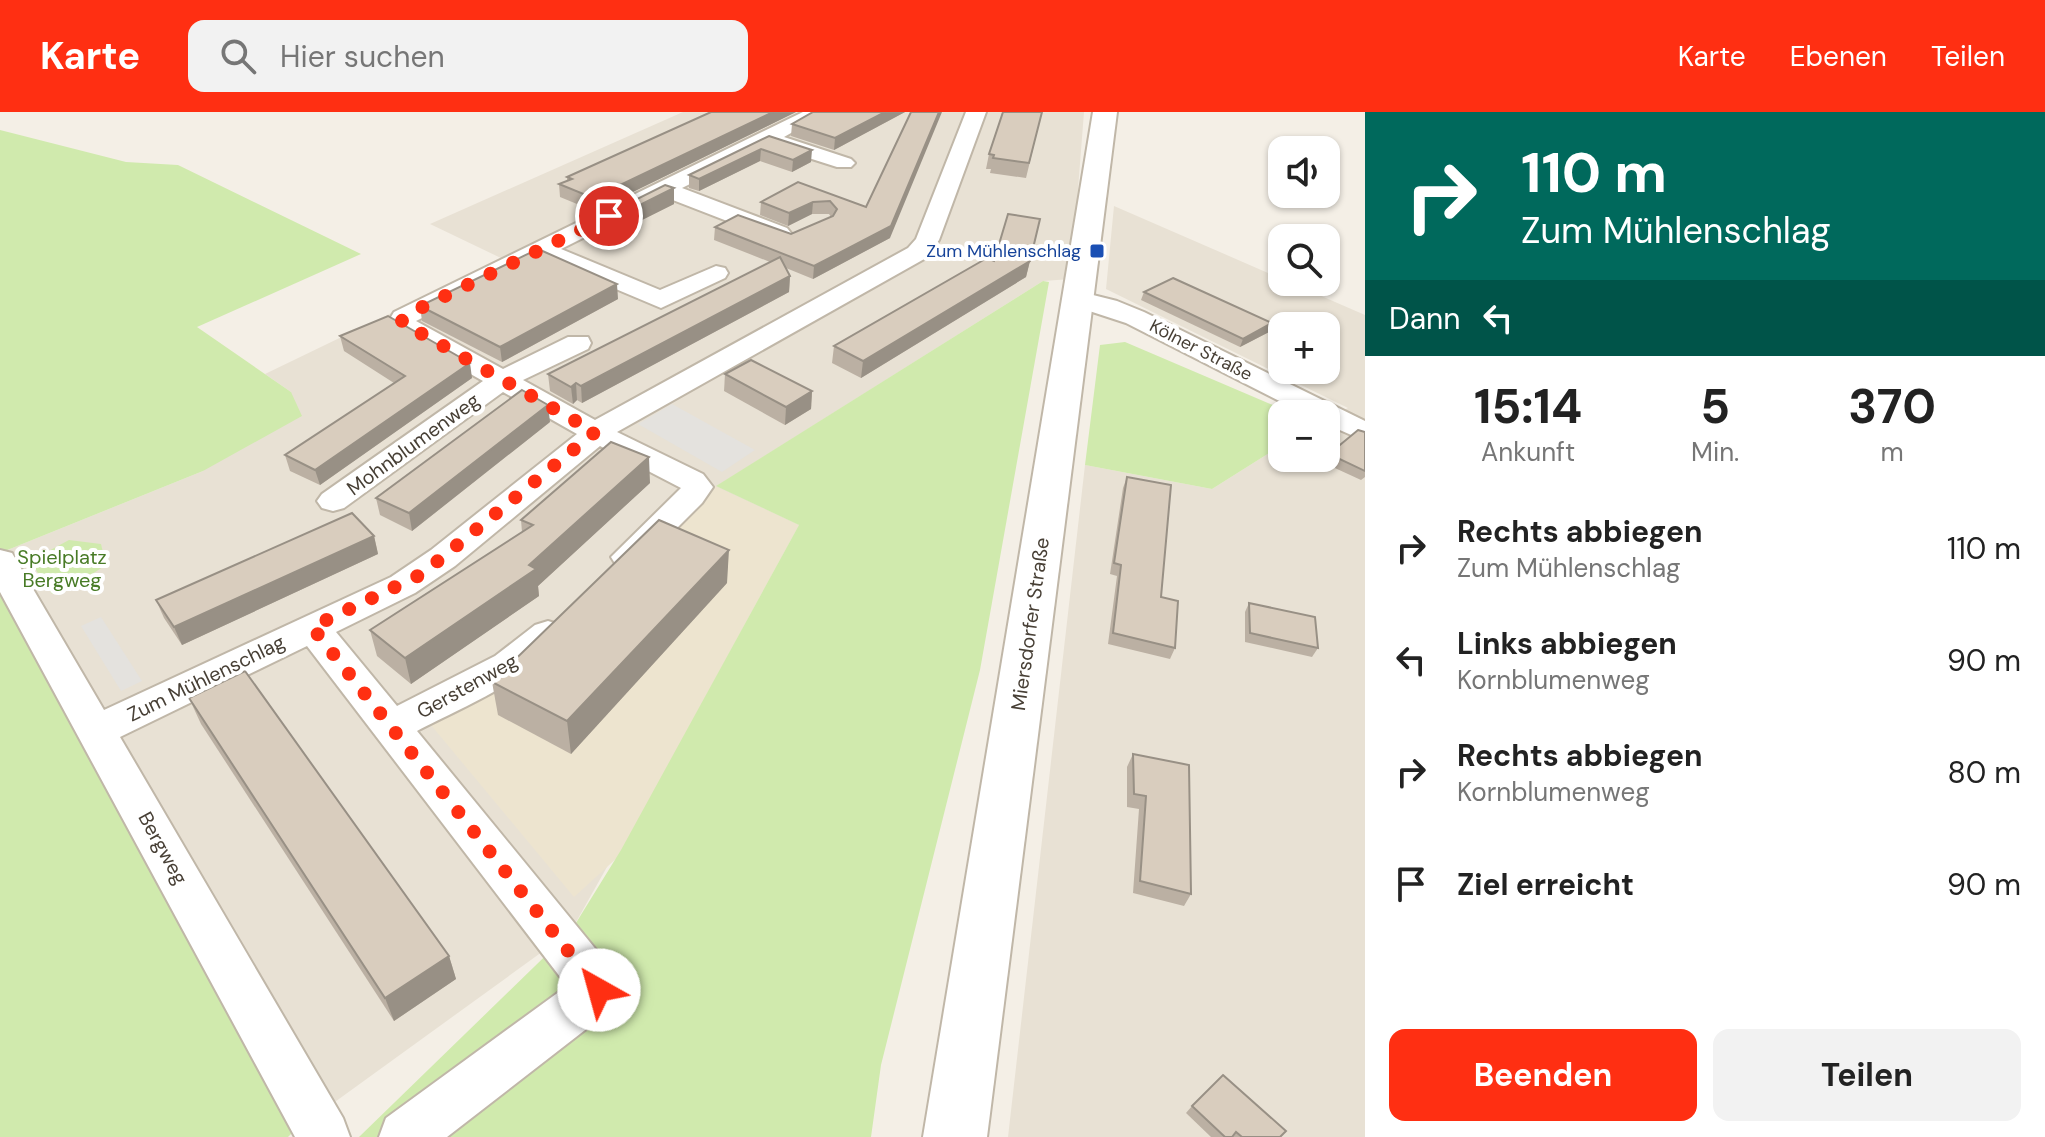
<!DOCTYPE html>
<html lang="de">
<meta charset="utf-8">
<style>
body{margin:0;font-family:"DM Sans",sans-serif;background:#f2f2f2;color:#222;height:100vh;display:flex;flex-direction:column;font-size:30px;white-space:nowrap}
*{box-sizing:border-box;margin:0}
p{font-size:26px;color:#767676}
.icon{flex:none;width:44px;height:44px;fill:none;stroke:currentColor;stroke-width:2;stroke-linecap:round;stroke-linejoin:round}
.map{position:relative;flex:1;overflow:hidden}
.panel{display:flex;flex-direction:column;background:#fff;width:680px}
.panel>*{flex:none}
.hud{background:#00695c;color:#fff;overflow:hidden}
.tools{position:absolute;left:1268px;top:24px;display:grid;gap:16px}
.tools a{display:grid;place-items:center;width:72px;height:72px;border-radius:16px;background:#fff;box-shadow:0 2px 6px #0004;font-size:40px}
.pin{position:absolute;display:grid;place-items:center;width:68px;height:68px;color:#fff;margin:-34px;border:4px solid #fff;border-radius:50%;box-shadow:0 2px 8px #0007}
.me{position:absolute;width:88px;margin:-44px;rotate:322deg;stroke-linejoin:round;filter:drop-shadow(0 0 6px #0008)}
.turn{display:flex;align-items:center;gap:28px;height:168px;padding:0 24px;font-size:36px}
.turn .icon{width:104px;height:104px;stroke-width:2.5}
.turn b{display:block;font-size:56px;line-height:68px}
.then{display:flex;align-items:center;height:76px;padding:0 24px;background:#0003;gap:16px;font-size:30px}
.eta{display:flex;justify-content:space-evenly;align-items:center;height:136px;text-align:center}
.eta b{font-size:48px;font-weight:700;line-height:56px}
.button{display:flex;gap:16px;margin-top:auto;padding:16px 24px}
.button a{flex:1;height:92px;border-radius:16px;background:#ff2f12;color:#fff;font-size:32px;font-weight:700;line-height:92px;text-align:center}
.button a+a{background:#f2f2f2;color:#222}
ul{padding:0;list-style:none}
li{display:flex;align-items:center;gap:24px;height:112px;padding:0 24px}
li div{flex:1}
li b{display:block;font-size:30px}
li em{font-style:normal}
header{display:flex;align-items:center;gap:48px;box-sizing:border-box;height:112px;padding:0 40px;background:#ff2f12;color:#fff}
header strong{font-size:38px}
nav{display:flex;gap:44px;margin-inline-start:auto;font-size:28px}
.search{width:560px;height:72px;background:#f2f2f2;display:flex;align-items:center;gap:20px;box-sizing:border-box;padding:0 28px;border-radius:16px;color:#767676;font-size:30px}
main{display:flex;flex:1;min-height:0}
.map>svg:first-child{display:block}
.residential{fill:#e8e1d4;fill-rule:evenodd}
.education{fill:#ede4cf}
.green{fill:#d0eaad}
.parking{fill:#e4e2de}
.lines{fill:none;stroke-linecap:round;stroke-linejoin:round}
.minor-casing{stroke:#c0b7a8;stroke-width:4}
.tertiary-casing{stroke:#c0b7a8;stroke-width:4}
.minor{fill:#fff;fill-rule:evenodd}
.tertiary{fill:#fff;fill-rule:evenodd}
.wall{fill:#bbb0a3}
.shaded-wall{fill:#989085}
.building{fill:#d9cdbe;stroke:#989085;stroke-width:2}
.route{stroke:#ff2f12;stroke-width:14;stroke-dasharray:0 25.2}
.transit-dot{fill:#1a4fb4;stroke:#fff;stroke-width:3}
.labels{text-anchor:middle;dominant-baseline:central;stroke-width:8;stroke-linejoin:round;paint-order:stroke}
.far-transit-label{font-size:18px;fill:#164399;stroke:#fff;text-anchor:end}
.far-street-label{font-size:18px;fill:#473f35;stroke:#fff}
.street-label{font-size:20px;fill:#473f35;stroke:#fff}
.park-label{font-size:20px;fill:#487b26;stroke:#fff}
</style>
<header>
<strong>Karte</strong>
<div class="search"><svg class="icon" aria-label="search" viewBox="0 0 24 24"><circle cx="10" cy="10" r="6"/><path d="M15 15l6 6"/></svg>Hier suchen</div>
<nav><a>Karte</a><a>Ebenen</a><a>Teilen</a></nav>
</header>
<main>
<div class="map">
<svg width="1365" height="1025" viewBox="0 0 1365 1025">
<rect width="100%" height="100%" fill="#f4efe6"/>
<g class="residential">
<path d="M683 0H1084L1071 167 1043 169 717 374 799 413 571 819 292 1021 0 480V441L203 359 291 280 265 262 503 147 430 112Z"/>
<path d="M1114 94 1282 167V170H1289L1365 203V1025H1008L1085 353 1212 377 1282 333V346H1326V307L1348 296 1106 177ZM1282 214H1326V258H1282Z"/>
</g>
<path class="education" d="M715 374 799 413 619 744 574 785 426 607 541 544Z"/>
<g class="green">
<path d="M0 18 126 50 178 53 361 142 197 215 291 280 302 304 203 359 0 441Z"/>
<path d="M1043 169 1049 170 980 558 881 953 871 1025H359L571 819 621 738 799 413 716 374Z"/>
<path d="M1125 230 1294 302H1282V333L1212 377 1085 353 1100 233Z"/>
<path d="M69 428 101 432 106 453 72 475 52 482 30 449Z"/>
<path d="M0 480 292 1021 288 1025H0Z"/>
</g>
<g class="parking">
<path d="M672 292 755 338 722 360 638 312Z"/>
<path d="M101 505 142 569 121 579 81 514Z"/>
</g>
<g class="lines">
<defs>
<g id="minor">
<path d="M803 0H828L784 25 851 47 855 51 851 55H837L768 33 682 76 787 116 791 121 787 126H771L665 85 561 137 660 178 716 154 725 156 728 161 725 166 661 196 542 146 416 209 503 257 568 225H588L591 231 588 237 523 268 595 308 908 136 916 127 966 0H986L939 128 926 146 617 320 703 362 713 375 702 391 640 453 628 456 616 453 611 445 681 376 600 334 455 454 415 481 336 520 397 594 495 544 535 513 548 509 561 513 566 522C543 562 459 597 417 619L616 862 623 878 616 894 447 1025H379L386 1006 567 874 307 534 120 625 343 1006 350 1025H295L0 480V438L12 441 104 598 391 465 431 438 577 322 503 280 344 396 333 399 322 396 317 389 322 382 483 269 396 220 388 210 394 200Z"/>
<path d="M1077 179 1117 189 1144 200 1365 309V329L1326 312V302H1305L1126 211 1068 192 1064 187 1068 182Z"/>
</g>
<path id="tertiary" d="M1093 0H1117L987 1025H923Z"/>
</defs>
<use href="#minor" class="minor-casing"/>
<use href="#tertiary" class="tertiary-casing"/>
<use href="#minor" class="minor"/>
<use href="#tertiary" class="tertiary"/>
</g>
<g class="wall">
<path d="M711 0H796L594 99 560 85 559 72 567 69V65Z"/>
<path d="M813 0H905L834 38 791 24 792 12Z"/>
<path d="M1042 0 1026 66 990 61 991 57H986L989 42Z"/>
<path d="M769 24 811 50 792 60 760 49 699 79 689 76V63Z"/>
<path d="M798 70 866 95 890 126 813 167 786 156 790 164 789 180 582 291 577 288 573 292 550 279 548 262 770 150 714 128 715 115 791 122 831 105 829 102H812L788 114 760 103 761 90Z"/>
<path d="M674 76V92L630 114 621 110V95Z"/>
<path d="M1040 107 1026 165 861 266 832 251 834 234 994 149Z"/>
<path d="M1144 180 1272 211 1269 220 1240 235 1141 188Z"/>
<path d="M618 187 502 250 422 209 420 194Z"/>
<path d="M340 224 472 266 320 373 290 359 285 343 394 271 344 239Z"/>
<path d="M725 262 812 279 811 297 785 313 724 279Z"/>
<path d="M550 310 412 419 380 403 376 386Z"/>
<path d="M1365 320V365L1361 368 1324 351 1329 342Z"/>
<path d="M1127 365 1175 536 1170 547 1108 532 1117 464 1110 462 1123 376Z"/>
<path d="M650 371 538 474 539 484 411 572 377 544 370 518 522 420 521 408Z"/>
<path d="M374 424 378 442 182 533 164 506 156 488Z"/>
<path d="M727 471 571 642 498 603 492 570Z"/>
<path d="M1249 491 1318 536 1312 545 1245 530V500Z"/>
<path d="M189 586 449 844 456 867 394 909 201 612Z"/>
<path d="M1133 642 1191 782 1184 794 1133 781 1139 697 1127 695V655Z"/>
<path d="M1192 994 1280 1025H1211L1186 1001Z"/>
</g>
<g class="shaded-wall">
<path d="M773 0H796L594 99 593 86Z"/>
<path d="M885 0H905L834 38 835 26Z"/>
<path d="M939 0H942L890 126 813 167 814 154 891 114Z"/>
<path d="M761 37 760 49 699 79V67Z"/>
<path d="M812 38 811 50 792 60 793 48Z"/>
<path d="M674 76V92L630 114V98Z"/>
<path d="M813 90 812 102 788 114 789 101Z"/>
<path d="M1030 149 1026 165 861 266 863 249Z"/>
<path d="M790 164 789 180 582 291 581 274Z"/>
<path d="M617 172 618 187 502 250 500 235Z"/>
<path d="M1272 211 1269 220 1240 235 1243 227Z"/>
<path d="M470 251 472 266 320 373 315 358Z"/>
<path d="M576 271 577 288 573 292 571 275Z"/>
<path d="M812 279 811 297 785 313 786 295Z"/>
<path d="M548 293 550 310 412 419 409 401Z"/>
<path d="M649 345 650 371 538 474 539 484 411 572 405 546Z"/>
<path d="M374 424 378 442 182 533 174 515Z"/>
<path d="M729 438 727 471 571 642 567 609Z"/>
<path d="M449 844 456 867 394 909 385 886Z"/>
</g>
<g class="building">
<path d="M711 0H773L593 86 559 72 572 67 567 65Z"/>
<path d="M813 0H885L835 26 792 12Z"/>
<path d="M911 0H939L891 114 814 154 715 115 738 103 791 122 833 104 837 97 830 89 813 90 789 101 761 90 798 70 866 95Z"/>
<path d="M1003 0H1042L1029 51 993 46 994 43 989 42Z"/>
<path d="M769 24 812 38 793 48 761 37 699 67 689 63Z"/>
<path d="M665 73 674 76 630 98 621 95Z"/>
<path d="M1008 102 1040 107 1030 149 863 249 834 234 987 146 994 149Z"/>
<path d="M538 137 617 172 500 235 420 194Z"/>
<path d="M780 145 790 164 581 274 576 271 571 275 548 262Z"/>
<path d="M1173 166 1272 211 1243 227 1144 180Z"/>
<path d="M388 204 470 251 315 358 285 343 405 264 340 224Z"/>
<path d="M751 248 812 279 786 295 725 262Z"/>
<path d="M522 278 548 293 409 401 376 386Z"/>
<path d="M1358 318 1365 320V359L1329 342Z"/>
<path d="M611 330 649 345 529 453 536 457 405 546 370 518 533 413 521 408Z"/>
<path d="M1127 365 1171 373 1161 485 1178 489 1175 536 1113 521 1121 453 1114 451Z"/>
<path d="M352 401 374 424 174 515 156 488Z"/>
<path d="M659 408 729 438 567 609 492 570Z"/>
<path d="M1249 491 1315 505 1318 536 1250 521Z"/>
<path d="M245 559 449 844 385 886 189 586Z"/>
<path d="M1133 642 1189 653 1191 782 1140 769 1146 684 1134 682Z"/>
<path d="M1223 963 1286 1019 1280 1025H1242L1236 1020 1232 1025H1225L1192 994Z"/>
</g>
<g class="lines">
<path class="route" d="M599 878 312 515 422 462 595 320 401 210 408 202 609 104"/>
</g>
<rect class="transit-dot" x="1089" y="131" width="16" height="16" rx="4"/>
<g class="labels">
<g class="far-transit-label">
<text x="1081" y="139">Zum Mühlenschlag</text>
</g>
<g class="far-street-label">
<text transform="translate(1201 238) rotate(27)">Kölner Straße</text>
</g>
<g class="street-label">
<text transform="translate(413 332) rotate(-36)">Mohnblumenweg</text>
<text transform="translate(1030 512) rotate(-82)">Miersdorfer Straße</text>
<text transform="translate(206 566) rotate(-26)">Zum Mühlenschlag</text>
<text transform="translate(467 574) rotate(-29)">Gerstenweg</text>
<text transform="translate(163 736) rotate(61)">Bergweg</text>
</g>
<g class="park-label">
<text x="62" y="445">Spielplatz<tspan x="62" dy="23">Bergweg</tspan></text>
</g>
</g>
</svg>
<div class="tools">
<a><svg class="icon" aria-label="sound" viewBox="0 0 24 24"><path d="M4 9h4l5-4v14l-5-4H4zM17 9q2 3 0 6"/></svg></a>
<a><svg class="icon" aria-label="search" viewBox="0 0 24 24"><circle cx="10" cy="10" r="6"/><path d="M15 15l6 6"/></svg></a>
<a>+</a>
<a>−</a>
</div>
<div class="pin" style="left:609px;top:104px;background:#d93025"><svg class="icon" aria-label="arrive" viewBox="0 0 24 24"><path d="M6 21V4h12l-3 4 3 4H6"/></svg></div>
<svg class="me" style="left:599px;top:878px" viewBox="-20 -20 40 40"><circle r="19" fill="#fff"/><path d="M0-13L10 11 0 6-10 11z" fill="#ff2f12"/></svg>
</div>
<section class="panel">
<div class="hud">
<div class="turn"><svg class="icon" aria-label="right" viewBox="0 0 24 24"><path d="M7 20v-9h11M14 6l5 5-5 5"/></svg><div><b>110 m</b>Zum Mühlenschlag</div></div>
<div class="then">Dann<svg class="icon" aria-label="left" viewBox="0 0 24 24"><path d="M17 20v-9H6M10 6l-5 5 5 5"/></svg></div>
</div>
<div class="eta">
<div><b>15:14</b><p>Ankunft</p></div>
<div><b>5</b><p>Min.</p></div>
<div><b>370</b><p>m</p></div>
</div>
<ul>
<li><svg class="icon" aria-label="right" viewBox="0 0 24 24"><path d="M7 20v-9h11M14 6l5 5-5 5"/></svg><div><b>Rechts abbiegen</b><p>Zum Mühlenschlag</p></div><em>110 m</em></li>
<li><svg class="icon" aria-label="left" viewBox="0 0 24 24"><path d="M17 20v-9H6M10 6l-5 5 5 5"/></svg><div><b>Links abbiegen</b><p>Kornblumenweg</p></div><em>90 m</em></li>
<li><svg class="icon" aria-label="right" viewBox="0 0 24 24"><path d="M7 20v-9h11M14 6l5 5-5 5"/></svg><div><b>Rechts abbiegen</b><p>Kornblumenweg</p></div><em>80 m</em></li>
<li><svg class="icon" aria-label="arrive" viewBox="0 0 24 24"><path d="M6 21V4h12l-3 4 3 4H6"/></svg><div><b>Ziel erreicht</b></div><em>90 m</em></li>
</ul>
<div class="button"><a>Beenden</a><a>Teilen</a></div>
</section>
</main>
